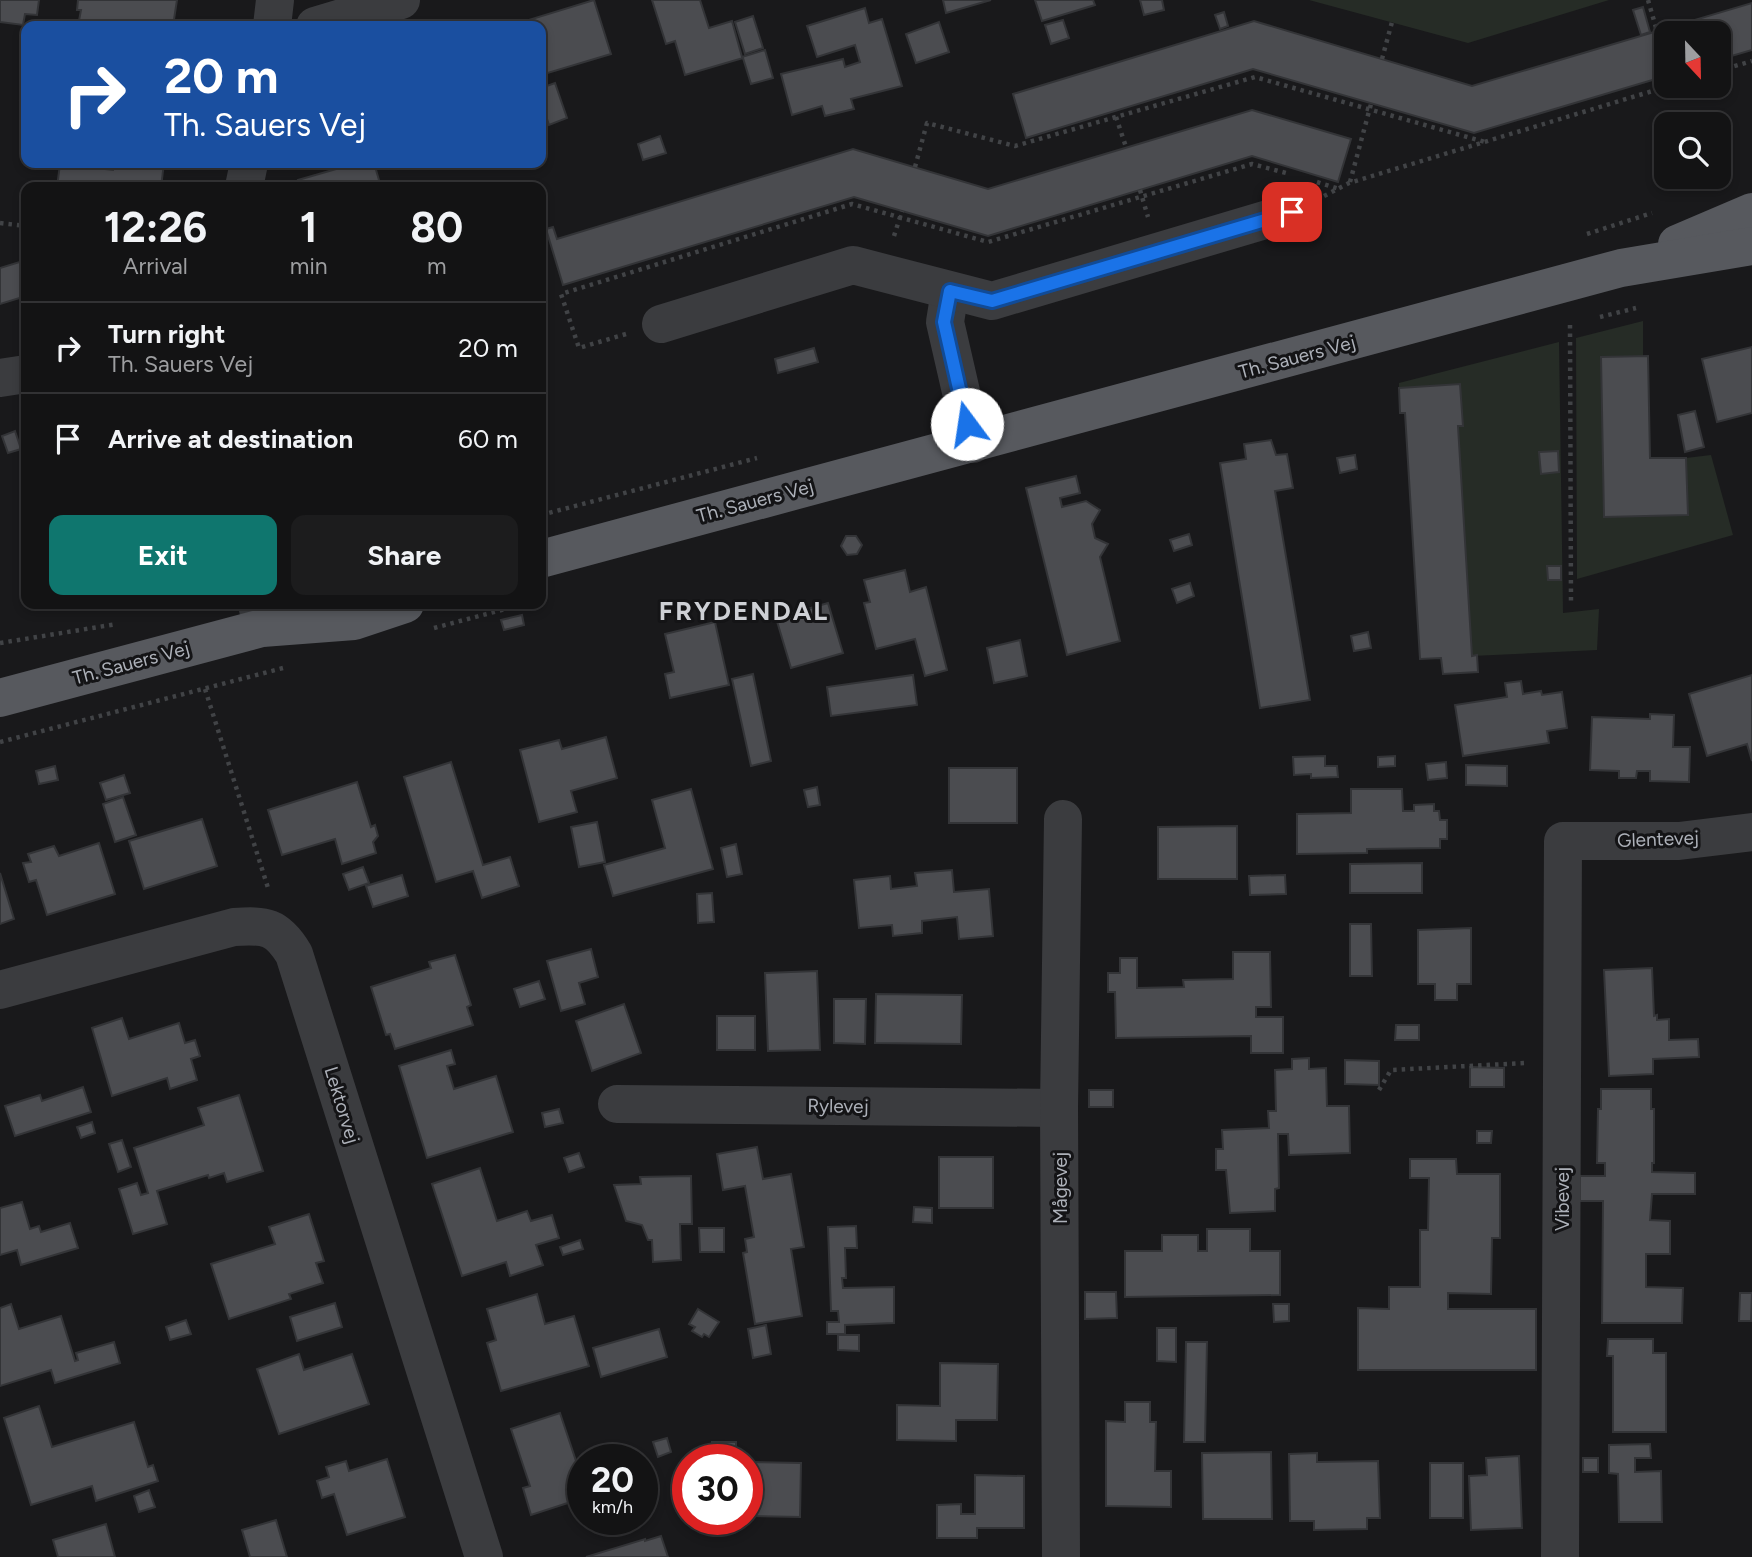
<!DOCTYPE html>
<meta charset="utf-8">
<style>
body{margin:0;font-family:Figtree,sans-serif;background:#1c1c1d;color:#f1f3f6;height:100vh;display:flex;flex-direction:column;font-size:26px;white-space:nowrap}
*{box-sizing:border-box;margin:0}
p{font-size:23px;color:#9d9ea0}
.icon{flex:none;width:38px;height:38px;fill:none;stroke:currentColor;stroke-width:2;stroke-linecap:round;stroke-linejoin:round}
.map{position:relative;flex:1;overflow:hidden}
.details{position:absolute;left:21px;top:182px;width:525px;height:427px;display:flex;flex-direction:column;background:#131314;border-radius:14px;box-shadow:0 4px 10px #0003,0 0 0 2px #323234}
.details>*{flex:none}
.top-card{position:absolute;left:21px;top:21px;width:525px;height:147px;border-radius:14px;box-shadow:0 4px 10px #0003,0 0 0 2px #323234;background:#1a4fa0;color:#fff;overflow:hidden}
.needle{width:46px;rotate:158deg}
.buttons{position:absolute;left:1654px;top:21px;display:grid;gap:14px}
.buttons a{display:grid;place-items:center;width:77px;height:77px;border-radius:14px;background:#131314;box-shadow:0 4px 10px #0003,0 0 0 2px #323234;font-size:35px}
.speed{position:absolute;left:567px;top:1444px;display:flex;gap:14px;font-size:35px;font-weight:700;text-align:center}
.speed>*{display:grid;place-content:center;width:91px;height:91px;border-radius:50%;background:#131314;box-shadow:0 4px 10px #0003,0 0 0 2px #323234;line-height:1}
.speed small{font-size:18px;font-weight:400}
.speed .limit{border:10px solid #d22;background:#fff;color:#111}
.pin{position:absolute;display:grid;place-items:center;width:60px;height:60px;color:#fff;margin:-30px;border-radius:14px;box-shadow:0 4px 10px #0006}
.me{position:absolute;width:77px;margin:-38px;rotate:346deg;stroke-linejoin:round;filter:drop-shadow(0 0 5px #0008)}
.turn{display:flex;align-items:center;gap:24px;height:147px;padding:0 28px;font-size:32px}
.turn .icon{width:91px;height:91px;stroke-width:2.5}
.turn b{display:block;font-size:49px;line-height:60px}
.eta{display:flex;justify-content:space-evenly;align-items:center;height:119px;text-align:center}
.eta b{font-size:42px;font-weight:700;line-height:49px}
.cta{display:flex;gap:14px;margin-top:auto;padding:14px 28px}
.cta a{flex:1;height:80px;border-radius:14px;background:#0f766e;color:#fff;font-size:28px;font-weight:700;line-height:80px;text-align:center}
.cta a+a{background:#1c1c1d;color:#f1f3f6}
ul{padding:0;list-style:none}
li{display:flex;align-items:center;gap:21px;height:91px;padding:0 28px;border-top:2px solid #323234}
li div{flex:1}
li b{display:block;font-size:26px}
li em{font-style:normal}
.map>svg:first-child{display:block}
.green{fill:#262c26}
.building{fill:#4b4c50;stroke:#333437;stroke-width:2}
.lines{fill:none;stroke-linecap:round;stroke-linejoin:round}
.path{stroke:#414346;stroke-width:4.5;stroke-dasharray:3.5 5;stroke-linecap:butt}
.minor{stroke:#3b3c3f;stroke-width:38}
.major{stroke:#57595e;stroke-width:38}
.route-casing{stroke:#114b97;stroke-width:18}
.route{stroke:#1a73e8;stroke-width:12}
.labels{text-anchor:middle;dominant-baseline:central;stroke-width:6;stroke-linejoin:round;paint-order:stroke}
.street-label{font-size:19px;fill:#adb1b9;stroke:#141416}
.district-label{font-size:26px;font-weight:bold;letter-spacing:2px;fill:#ced0d5;stroke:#141416}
</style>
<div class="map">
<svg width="1752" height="1557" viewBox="0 0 1752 1557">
<rect width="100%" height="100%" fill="#19191b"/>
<g class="green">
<path d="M1309 0H1609L1468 43Z"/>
<path d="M1643 321V356L1601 357 1604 516 1687 515 1686 458 1711 455 1733 535 1577 579 1576 338Z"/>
<path d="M1559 342 1563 613 1599 609 1597 650 1472 656 1458 426H1462L1460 384 1399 388V383Z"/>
</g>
<g class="building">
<path d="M0 0H39L37 15 25 14 23 25 0 22Z"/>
<path d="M78 0H177L173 26H78L81 10H77Z"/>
<path d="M594 0 611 54 541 75V26H524L522 22Z"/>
<path d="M652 0H700L709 28 732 21 742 57 765 50 773 78 751 84 743 58 685 75 675 41 666 44Z"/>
<path d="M943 0H991L946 13Z"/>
<path d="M1035 0H1093L1095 5 1042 21Z"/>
<path d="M1140 0H1162L1164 10 1144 15Z"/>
<path d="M1752 3V50L1718 60V33H1666V76L1474 133 1253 69 1026 138 1013 94 1254 21 1472 86Z"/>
<path d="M1643 7 1650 32 1641 35 1633 10Z"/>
<path d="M865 8 869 23 882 19 902 86 851 99 854 109 825 116 822 106 792 115 781 74 843 59 845 67 860 62 855 45 817 57 807 26Z"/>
<path d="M1224 12 1228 26 1220 29 1215 15Z"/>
<path d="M753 16 763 48 745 54 735 22Z"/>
<path d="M1063 20 1069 38 1051 44 1045 25Z"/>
<path d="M939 22 949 52 916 63 906 34Z"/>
<path d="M26 55V101L20 100Z"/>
<path d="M555 83 567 118 549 125 541 101V88Z"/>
<path d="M1252 110 1351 139 1338 182 1252 156 988 236 854 197 563 285 546 229 553 227 557 239 853 149 988 189Z"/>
<path d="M660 136 666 153 643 160 638 144Z"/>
<path d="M114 163H164L161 187H57L60 164 113 170Z"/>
<path d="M357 163H374L381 187H300L298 180Z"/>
<path d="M26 260V296L0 304V268Z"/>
<path d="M1752 347V413L1717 422 1702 359Z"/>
<path d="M814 348 818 362 778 373 775 359Z"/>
<path d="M1648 356 1650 458H1686L1688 515 1604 517 1601 357Z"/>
<path d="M1460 384 1463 426H1458L1472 656 1477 655 1478 672 1443 674 1441 658 1420 659 1405 413H1400L1399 388Z"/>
<path d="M1695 411 1704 447 1685 452 1678 415Z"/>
<path d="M15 431 21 449 8 453 2 436Z"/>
<path d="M1271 440 1276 455 1287 454 1293 488 1275 491 1310 700 1260 708 1220 463 1246 459 1244 444Z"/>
<path d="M1558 451 1559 472 1541 474 1539 452Z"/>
<path d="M1355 455 1357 469 1340 473 1337 458Z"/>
<path d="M1076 476 1080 493 1060 498 1062 507 1086 501 1100 510 1092 524 1095 538 1108 544 1100 557 1120 641 1067 655 1026 488Z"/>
<path d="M1189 534 1192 545 1174 551 1170 540Z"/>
<path d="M846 536H856L862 545 857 554 847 555 841 546Z"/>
<path d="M1547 566H1561V580H1548Z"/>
<path d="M905 570 910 592 926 587 947 670 925 676 915 639 876 649 864 603 870 602 864 580Z"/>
<path d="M1190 583 1194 596 1177 603 1172 589Z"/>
<path d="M828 603 843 653 791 668 776 618Z"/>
<path d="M522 615 524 625 504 630 501 620Z"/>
<path d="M715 622 729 685 670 698 665 674 674 672 665 634Z"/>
<path d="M1368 632 1371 648 1354 651 1351 636Z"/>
<path d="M1020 640 1027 676 994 683 987 648Z"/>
<path d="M753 674 771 761 751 766 732 679Z"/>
<path d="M913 675 917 705 831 716 827 687Z"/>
<path d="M1752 675V761L1747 744 1707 756 1689 694Z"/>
<path d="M1521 681 1523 694 1541 691 1542 695 1562 692 1567 728 1547 731 1549 743 1463 756 1455 705 1507 697 1505 683Z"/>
<path d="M1650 714 1674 715 1673 747H1690L1689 782 1650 781V771H1637L1636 778H1619V771L1590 770 1592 717 1650 719Z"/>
<path d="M606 737 617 778 571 791 577 812 539 822 520 750 559 740 562 749Z"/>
<path d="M1325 756V766H1337L1338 777 1311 778V774L1294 775 1293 757Z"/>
<path d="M1395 756V766L1378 767V757Z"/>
<path d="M451 762 483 865 510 857 519 886 482 898 473 871 436 882 404 777Z"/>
<path d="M1446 762 1447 778 1428 780 1426 764Z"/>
<path d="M1466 765 1507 766V786L1466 785Z"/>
<path d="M55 766 58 780 39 784 36 771Z"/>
<rect x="949" y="768" width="68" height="55"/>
<path d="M124 775 130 793 106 800 100 783Z"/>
<path d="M357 782 371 827 375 825 378 836 373 842 376 853 342 864 335 839 282 855 268 810Z"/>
<path d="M817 787 820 805 808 807 804 790Z"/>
<path d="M691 789 713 869 613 896 604 865 665 848 652 800Z"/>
<path d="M1351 789H1402L1403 811H1414V805L1434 804V811H1439L1440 820H1447V839H1440V848L1367 849V853L1297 854V814L1351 813Z"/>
<path d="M123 797 136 835 115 842 103 804Z"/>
<path d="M202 819 217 866 144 889 129 841Z"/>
<path d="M597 822 605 862 579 867 571 827Z"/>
<path d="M1237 826V879H1158V827Z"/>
<path d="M99 843 115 894 47 915 36 880 29 882 23 863 31 862 28 854 54 846 59 856Z"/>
<path d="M736 844 742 874 727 877 721 848Z"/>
<path d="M1422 863V893H1350V864Z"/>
<path d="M363 867 369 883 349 890 343 874Z"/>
<path d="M952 870 954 892 989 889 993 936 959 939 957 917 922 921V933L893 936 892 925 859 928 854 880 890 876 891 889 917 886 915 873Z"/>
<path d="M0 873 14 919 0 924Z"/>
<path d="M402 875 408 896 373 907 366 886Z"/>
<path d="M1285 875 1286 894 1250 895 1249 876Z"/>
<path d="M712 893 714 922 698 923 697 894Z"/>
<path d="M1350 924H1371L1372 976H1350Z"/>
<path d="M1471 928V984H1457V1000H1435V984H1418V930Z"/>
<path d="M591 949 598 977 579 983 585 1004 561 1011 547 961Z"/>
<path d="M1233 952H1270L1271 1007H1256V1017H1283V1053H1251V1036L1116 1038 1115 992H1108V973H1120V958H1137V988L1184 987 1183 980 1233 979Z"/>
<path d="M455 955 471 1005 467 1007 473 1025 395 1049 390 1034 386 1035 371 987 431 968 429 962Z"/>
<path d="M1652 968 1654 1016 1657 1015V1020L1669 1019V1040L1698 1039 1699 1057 1653 1059V1074L1609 1076 1604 970Z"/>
<path d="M817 971 820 1050 768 1051 765 973Z"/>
<path d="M539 981 545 999 520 1007 514 989Z"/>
<path d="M876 994 962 995 961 1044 875 1043Z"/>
<path d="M834 999H866L865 1044 834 1043Z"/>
<path d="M624 1004 641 1053 592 1071 576 1021Z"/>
<rect x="717" y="1016" width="38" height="34"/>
<path d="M122 1018 129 1039 179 1023 185 1043 195 1040 200 1056 191 1059 197 1080 170 1089 167 1078 112 1096 92 1028Z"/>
<path d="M1396 1025H1419V1040H1395Z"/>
<path d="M451 1050 455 1064 447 1066 454 1089 496 1076 513 1132 427 1158 399 1066Z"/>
<path d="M1309 1058V1069L1326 1068 1327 1106H1349L1350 1153 1289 1155 1288 1134H1278L1279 1188 1275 1189V1211L1230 1213 1226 1170H1216V1149H1223L1222 1130 1269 1128 1268 1111H1276L1275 1070 1292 1069V1059Z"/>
<path d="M1345 1060 1379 1061V1085L1345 1084Z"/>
<path d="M1470 1067 1504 1068V1087H1470Z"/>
<path d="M83 1087 91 1112 15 1136 5 1106 40 1095 42 1101Z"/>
<path d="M1601 1089H1651V1109H1654V1163H1652V1172L1695 1173V1194H1652L1650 1220 1670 1221V1254H1646V1287L1683 1288 1682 1323H1602L1603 1201H1580V1176H1605V1163H1597L1598 1109H1601Z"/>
<rect x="1089" y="1090" width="24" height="17"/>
<path d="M239 1095 263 1171 227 1182 224 1173 209 1178 208 1175 157 1191 167 1224 133 1234 119 1189 137 1183 141 1195 148 1193 134 1148 204 1125 198 1108Z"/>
<path d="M559 1109 563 1123 545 1127 542 1113Z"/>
<path d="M92 1122 95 1133 81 1138 77 1127Z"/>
<path d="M1477 1131H1492L1491 1143H1477Z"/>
<path d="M122 1140 131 1167 118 1172 109 1144Z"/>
<path d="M757 1147 763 1179 791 1174 804 1247 791 1249 802 1316 755 1324 743 1253 747 1252 745 1239 754 1237 745 1186 723 1190 717 1154Z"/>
<path d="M579 1153 584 1167 569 1172 564 1158Z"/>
<rect x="939" y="1157" width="54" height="51"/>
<path d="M1410 1159H1456L1457 1174H1500V1238H1492L1491 1294 1448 1293V1309H1536V1370H1358V1308L1389 1309V1287H1420V1230H1428L1429 1178H1410Z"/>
<path d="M480 1168 497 1221 527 1211 531 1221 552 1215 559 1238 536 1245 543 1265 510 1276 506 1262 462 1276 432 1184Z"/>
<path d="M691 1176 692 1224H680L681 1260 653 1262 652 1240H648L642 1225 626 1221 614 1185 641 1184 640 1177Z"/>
<path d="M22 1202 30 1229 39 1226 41 1232 70 1223 78 1248 21 1265 17 1250 0 1255V1208Z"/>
<path d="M914 1207 932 1208V1223L913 1222Z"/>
<path d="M309 1214 324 1261 316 1263 323 1283 289 1294 291 1299 229 1319 211 1264 275 1244 269 1227Z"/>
<path d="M856 1226 857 1248H845L846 1278H842L843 1288 894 1287V1323L845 1325V1334H827V1322H839L838 1311H831L828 1227Z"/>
<path d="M699 1228H724V1252H700Z"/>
<path d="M1207 1229H1250V1251H1280V1295L1125 1297V1251H1162V1235H1198V1251H1207Z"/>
<path d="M580 1240 583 1249 563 1255 560 1247Z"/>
<path d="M1085 1292H1116L1117 1318 1085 1319Z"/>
<path d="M1740 1293H1752L1751 1321H1739Z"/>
<path d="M537 1294 545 1324 574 1316 589 1366 501 1391 487 1343 496 1340 487 1309Z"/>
<path d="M335 1303 342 1327 297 1341 290 1317Z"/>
<path d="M11 1304 19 1329 61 1316 75 1361 78 1360 76 1353 114 1342 120 1363 55 1383 51 1370 0 1386V1308Z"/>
<path d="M1273 1304H1289V1321L1274 1322Z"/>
<path d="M698 1309 719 1322 709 1337 704 1334 702 1337 692 1331 695 1327 689 1324Z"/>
<path d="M186 1320 191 1334 170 1340 166 1327Z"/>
<path d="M766 1325 771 1354 753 1358 748 1329Z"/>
<path d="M1157 1328H1176V1362L1157 1361Z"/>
<path d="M659 1329 667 1357 601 1377 593 1348Z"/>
<path d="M838 1335H859V1351L838 1350Z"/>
<path d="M1608 1339H1653V1353H1666V1432H1613V1356H1607Z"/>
<path d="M1186 1342H1207L1205 1442H1184Z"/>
<path d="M299 1354 304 1370 352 1354 369 1404 279 1434 257 1369Z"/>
<path d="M940 1363 998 1364 997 1420H956V1441L897 1440V1405L940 1406Z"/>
<path d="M1125 1402H1150V1422H1156L1155 1471H1171V1507L1106 1506V1421L1125 1422Z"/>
<path d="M39 1406 52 1447 134 1422 148 1467 153 1465 158 1481 96 1501 92 1486 31 1505 4 1418Z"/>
<path d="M560 1413 581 1476 576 1478 583 1498 531 1515 523 1488 530 1486 511 1429Z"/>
<path d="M667 1438 671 1452 658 1457 653 1442Z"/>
<path d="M712 1442H736V1460H713Z"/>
<path d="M1650 1444 1651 1458H1635V1472L1661 1471 1662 1522H1619L1618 1474 1609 1473V1445Z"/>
<path d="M1271 1452 1272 1519H1203L1202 1453Z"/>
<path d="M1317 1453V1462L1378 1461 1380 1518H1367V1529L1314 1530V1521H1290L1289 1454Z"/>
<path d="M1519 1456 1522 1528 1471 1530 1469 1476 1487 1475 1486 1458Z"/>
<rect x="1583" y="1458" width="15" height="14"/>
<path d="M387 1459 405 1517 347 1535 334 1494 322 1498 317 1481 329 1477 326 1467 346 1461 349 1471Z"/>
<path d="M747 1462 801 1463 800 1517 747 1516Z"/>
<rect x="1430" y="1463" width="33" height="55"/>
<path d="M975 1475 1024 1476V1528H977V1538H937V1505L961 1504V1514H975Z"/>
<path d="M149 1490 155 1507 139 1512 134 1496Z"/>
<path d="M276 1520 287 1557H250L242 1530Z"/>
<path d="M106 1524 115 1557H58L53 1540Z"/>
<path d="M661 1536 668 1557H586L645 1539V1541Z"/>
</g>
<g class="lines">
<g class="path">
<path d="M1648 0 1657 31"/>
<path d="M1382 59 1392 22"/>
<path d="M1718 71 1752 61"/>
<path d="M1116 117 1126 147"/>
<path d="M915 167 927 123 1015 146 1255 77 1485 142"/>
<path d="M1317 182 1339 189"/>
<path d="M1350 182 1371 104"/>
<path d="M1140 190 1148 217"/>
<path d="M1324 196 1349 183 1669 86"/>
<path d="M0 223 26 226"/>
<path d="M1587 234 1652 213"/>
<path d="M894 236 902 211"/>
<path d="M1600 317 1636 308"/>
<path d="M1570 325 1571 605"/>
<path d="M626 334 579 348 561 294 852 204 988 242 1252 164 1286 173"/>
<path d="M541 515 757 458"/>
<path d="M434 628 524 604"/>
<path d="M0 643 117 624"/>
<path d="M205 689 269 891"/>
<path d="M0 742 287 667"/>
<path d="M1379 1090 1391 1070 1526 1063"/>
</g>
<g class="minor">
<path d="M272 26 275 0"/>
<path d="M315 26 401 0"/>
<path d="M244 187 249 163"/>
<path d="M950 291 945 322 973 444"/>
<path d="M661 324 853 265 992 301 1292 212"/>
<path d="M0 378 26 374"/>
<path d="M257 604 262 628"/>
<path d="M0 990 234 927C266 925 277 926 294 954L484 1557"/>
<path d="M617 1104 1059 1108"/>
<path d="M1061 1557 1059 1108 1063 819"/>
<path d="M1560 1557 1563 841H1679L1752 832"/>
</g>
<g class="major">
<path d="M1677 244 1752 212"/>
<path d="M541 559 1621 268 1752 246"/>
<path d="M0 698 262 628 354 621 405 604"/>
</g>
</g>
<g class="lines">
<defs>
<path id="route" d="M967 424 944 322 950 291 992 301 1292 212"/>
</defs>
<use href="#route" class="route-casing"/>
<use href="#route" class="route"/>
</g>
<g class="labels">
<g class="street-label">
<text transform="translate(1297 357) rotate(-15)">Th. Sauers Vej</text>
<text transform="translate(755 501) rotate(-15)">Th. Sauers Vej</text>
<text transform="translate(131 663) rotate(-15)">Th. Sauers Vej</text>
<text transform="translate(1658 839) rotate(-2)">Glentevej</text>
<text transform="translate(342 1105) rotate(73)">Lektorvej</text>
<text transform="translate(838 1106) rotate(1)">Rylevej</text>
<text transform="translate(1060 1188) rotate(-90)">Mågevej</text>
<text transform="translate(1562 1199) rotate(-90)">Vibevej</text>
</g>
<g class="district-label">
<text x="744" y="611">FRYDENDAL</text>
</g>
</g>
</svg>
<div class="buttons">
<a><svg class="needle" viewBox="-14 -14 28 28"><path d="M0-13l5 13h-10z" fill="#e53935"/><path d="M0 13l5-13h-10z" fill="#9d9ea0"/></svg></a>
<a><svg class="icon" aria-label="search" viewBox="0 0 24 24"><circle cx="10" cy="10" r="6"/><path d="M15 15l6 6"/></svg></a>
</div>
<div class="speed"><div>20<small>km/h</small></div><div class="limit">30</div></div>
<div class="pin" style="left:1292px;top:212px;background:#d93025"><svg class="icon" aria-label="arrive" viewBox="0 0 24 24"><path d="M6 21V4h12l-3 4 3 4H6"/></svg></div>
<svg class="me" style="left:967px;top:424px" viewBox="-20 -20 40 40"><circle r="19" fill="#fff"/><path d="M0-13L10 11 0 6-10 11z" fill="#1a73e8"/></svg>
<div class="top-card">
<div class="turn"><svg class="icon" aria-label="right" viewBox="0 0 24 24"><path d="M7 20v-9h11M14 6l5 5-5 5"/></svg><div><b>20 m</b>Th. Sauers Vej</div></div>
</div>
<section class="details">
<div class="eta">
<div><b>12:26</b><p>Arrival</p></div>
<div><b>1</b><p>min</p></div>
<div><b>80</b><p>m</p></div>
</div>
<ul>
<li><svg class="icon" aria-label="right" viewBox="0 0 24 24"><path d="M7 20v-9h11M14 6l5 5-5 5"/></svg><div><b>Turn right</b><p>Th. Sauers Vej</p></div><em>20 m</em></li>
<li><svg class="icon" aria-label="arrive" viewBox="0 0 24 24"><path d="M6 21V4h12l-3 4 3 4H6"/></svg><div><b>Arrive at destination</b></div><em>60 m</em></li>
</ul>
<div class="cta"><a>Exit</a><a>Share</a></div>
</section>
</div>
